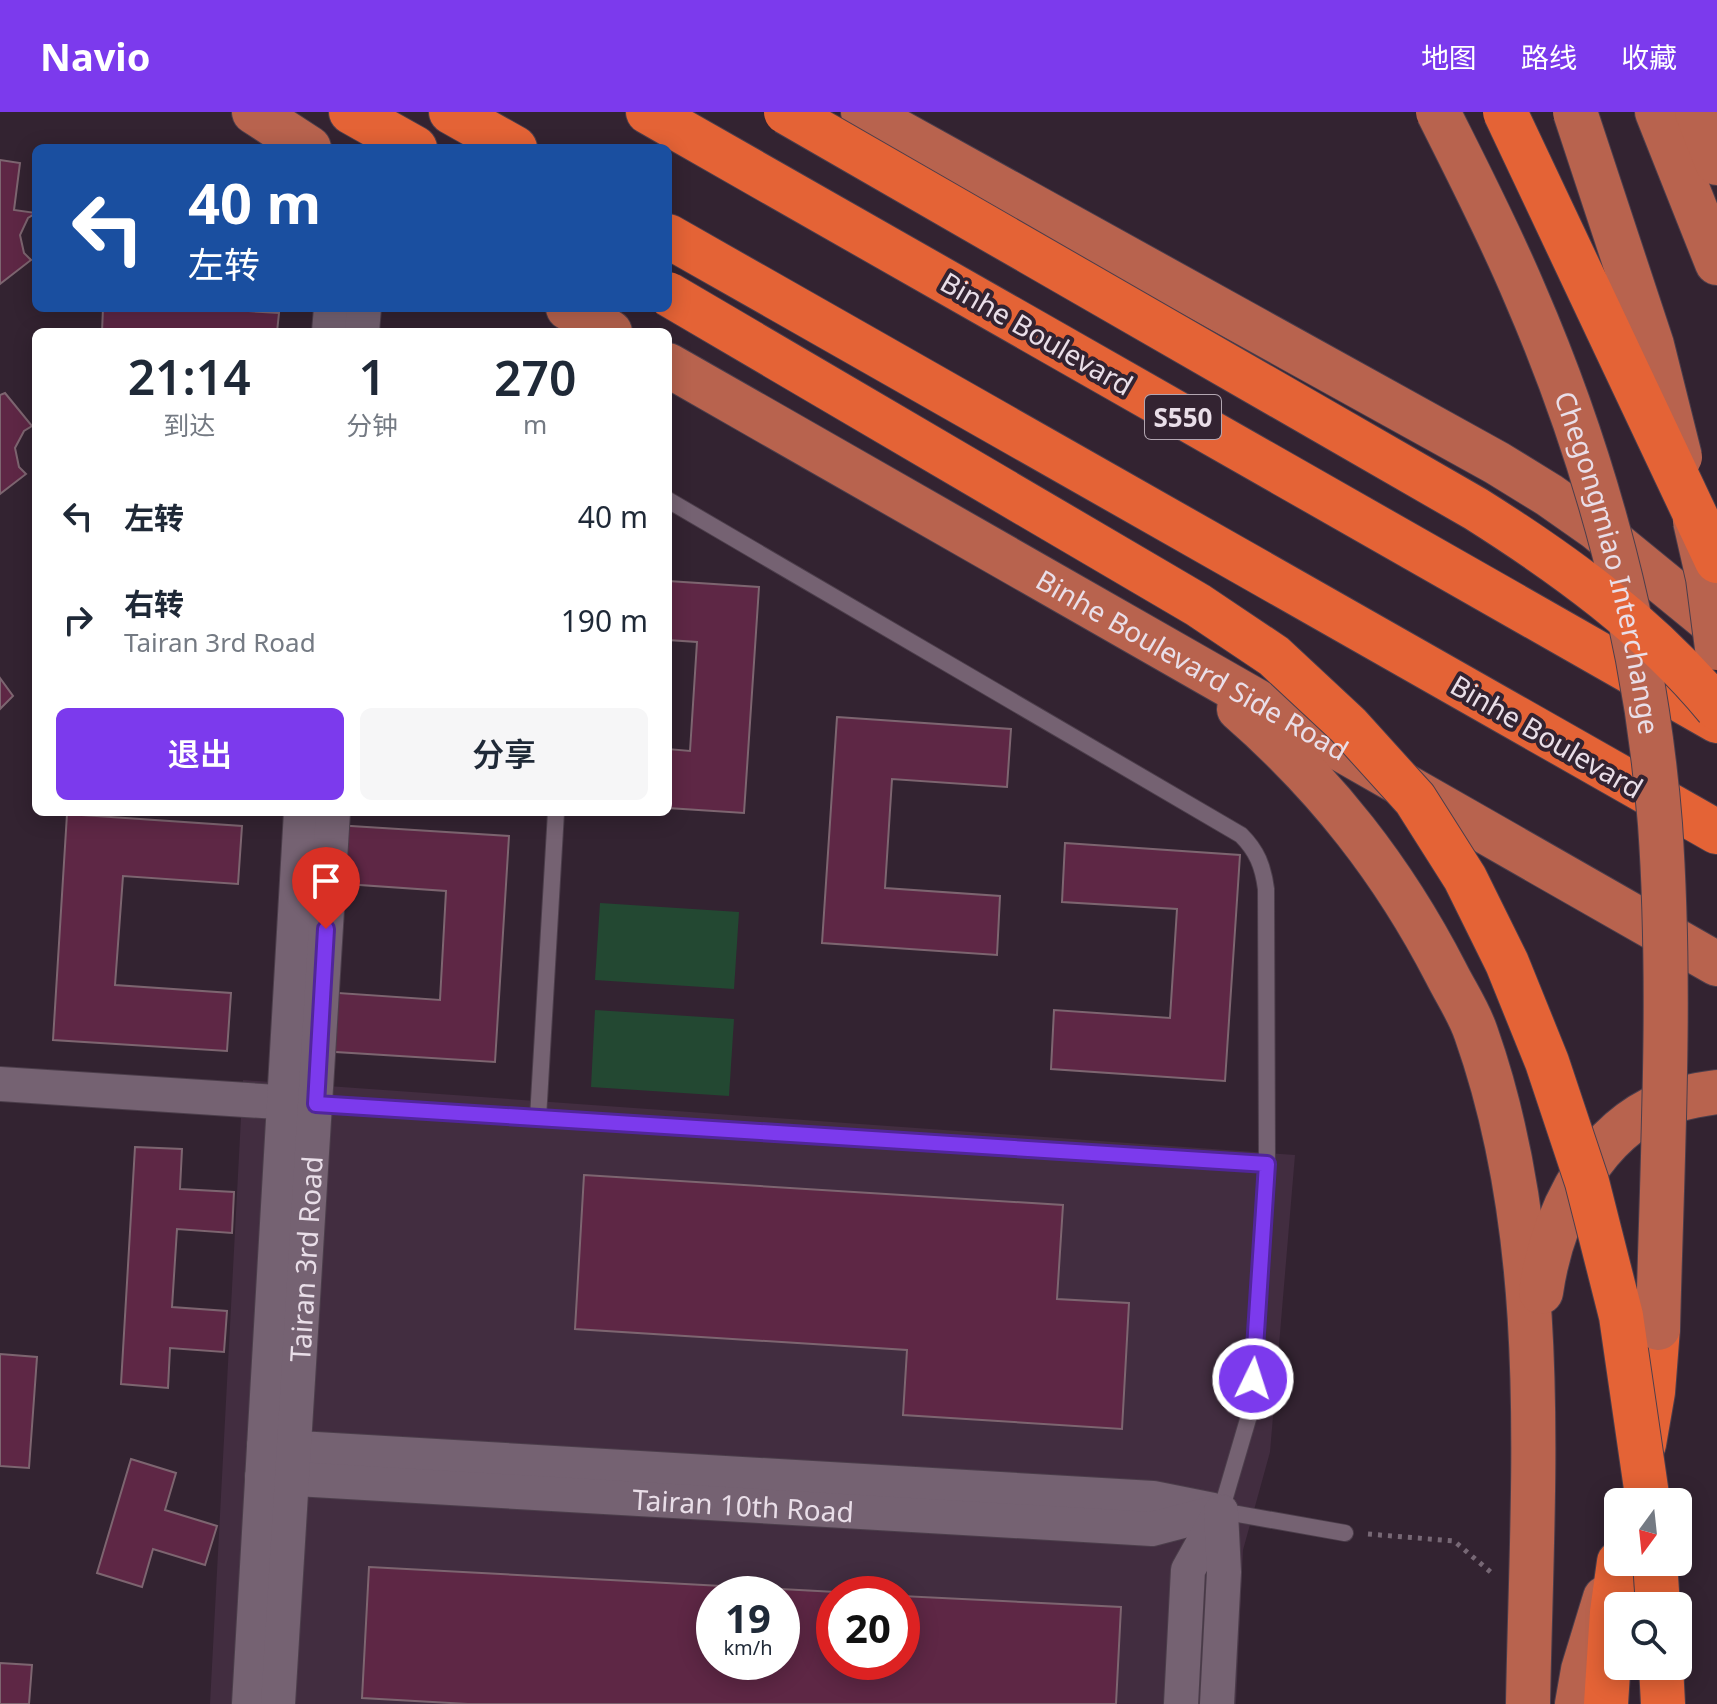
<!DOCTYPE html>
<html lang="zh">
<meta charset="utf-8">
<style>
body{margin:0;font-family:"Noto Sans","Noto Sans SC",sans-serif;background:#f6f6f7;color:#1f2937;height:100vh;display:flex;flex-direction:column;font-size:30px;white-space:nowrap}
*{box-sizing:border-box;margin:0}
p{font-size:26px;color:#747a83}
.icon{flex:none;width:44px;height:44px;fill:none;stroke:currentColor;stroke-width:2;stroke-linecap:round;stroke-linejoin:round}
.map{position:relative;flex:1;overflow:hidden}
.side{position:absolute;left:32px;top:216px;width:640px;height:488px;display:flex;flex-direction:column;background:#fff;border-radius:12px;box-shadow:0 4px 20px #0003}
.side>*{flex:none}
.top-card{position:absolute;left:32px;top:32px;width:640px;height:168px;border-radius:12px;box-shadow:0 4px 20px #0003;background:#1a4fa0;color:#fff;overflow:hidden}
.needle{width:52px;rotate:195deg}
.buttons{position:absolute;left:1604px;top:1376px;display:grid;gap:16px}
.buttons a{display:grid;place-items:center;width:88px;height:88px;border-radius:12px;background:#fff;box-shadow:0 4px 20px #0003;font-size:40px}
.speed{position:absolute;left:696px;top:1464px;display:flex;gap:16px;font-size:40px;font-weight:700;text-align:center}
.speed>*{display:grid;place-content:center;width:104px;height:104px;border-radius:50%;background:#fff;box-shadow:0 4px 20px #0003;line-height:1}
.speed small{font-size:20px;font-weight:400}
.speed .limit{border:12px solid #d22;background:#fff;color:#111}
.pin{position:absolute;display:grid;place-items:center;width:68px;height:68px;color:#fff;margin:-82px -34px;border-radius:50% 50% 50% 0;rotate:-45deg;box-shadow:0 0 8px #0007}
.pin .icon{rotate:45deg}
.me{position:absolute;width:88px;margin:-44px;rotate:4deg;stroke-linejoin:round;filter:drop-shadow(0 0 6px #0008)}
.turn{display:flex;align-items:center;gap:28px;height:168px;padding:0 24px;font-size:36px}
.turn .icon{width:104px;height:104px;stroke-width:2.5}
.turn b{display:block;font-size:56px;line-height:68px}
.eta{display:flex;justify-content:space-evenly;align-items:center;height:136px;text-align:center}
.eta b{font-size:48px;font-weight:600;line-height:56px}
.action{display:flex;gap:16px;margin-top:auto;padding:16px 24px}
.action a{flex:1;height:92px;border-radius:12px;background:#7c3aed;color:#fff;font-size:32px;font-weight:600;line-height:92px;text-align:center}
.action a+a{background:#f6f6f7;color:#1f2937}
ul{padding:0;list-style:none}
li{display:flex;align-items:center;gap:24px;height:104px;padding:0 24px}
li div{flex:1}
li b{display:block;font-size:30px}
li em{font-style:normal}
header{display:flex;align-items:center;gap:48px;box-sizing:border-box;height:112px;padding:0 40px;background:#7c3aed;color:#fff}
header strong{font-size:38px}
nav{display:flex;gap:44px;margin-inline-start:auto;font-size:28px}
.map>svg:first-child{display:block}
.built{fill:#422d40;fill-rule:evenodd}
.green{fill:#234832}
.building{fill:#5e2745;stroke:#7d6570;stroke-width:2;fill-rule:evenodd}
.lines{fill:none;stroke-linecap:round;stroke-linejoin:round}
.lane-casing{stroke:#4c3e4b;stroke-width:18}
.street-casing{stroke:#4c3e4b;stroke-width:36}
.primary-casing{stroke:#4c3e4b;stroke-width:46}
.highway-casing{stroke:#4c3e4b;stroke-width:46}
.path{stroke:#776875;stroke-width:5;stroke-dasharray:4 6;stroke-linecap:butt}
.lane{stroke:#756272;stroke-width:16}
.street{stroke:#756272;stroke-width:34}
.primary{stroke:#b8634e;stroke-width:44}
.highway{stroke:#e46336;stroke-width:44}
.primary-bridge-casing{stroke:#4c3e4b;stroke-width:46;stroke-linecap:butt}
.highway-bridge-casing{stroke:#4c3e4b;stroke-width:46;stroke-linecap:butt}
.primary-bridge{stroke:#b8634e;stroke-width:44}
.highway-bridge{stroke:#e46336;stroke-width:44}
.route-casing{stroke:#51269a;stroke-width:20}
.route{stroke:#7c3aed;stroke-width:14}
.labels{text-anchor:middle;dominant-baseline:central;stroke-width:8;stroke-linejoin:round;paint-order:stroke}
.shield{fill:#332331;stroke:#b2a6b1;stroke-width:2}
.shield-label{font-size:26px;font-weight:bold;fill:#e9dee8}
.street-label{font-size:28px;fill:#e9dee8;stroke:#332331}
</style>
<header>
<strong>Navio</strong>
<nav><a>地图</a><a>路线</a><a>收藏</a></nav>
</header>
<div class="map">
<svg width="1717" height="1592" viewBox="0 0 1717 1592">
<rect width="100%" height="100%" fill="#332331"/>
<path class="built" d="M243 968 1295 1043 1270 1340 1243 1438 1236 1592H210ZM714 1482H782V1550H714ZM834 1482H902V1550H834Z"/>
<g class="green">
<path d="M600 791 739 800 734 877 595 868Z"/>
<path d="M595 898 734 907 729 984 591 975Z"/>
</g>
<g class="building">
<path d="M0 48 20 51 14 98 36 101 28 106 20 123 24 141 31 148 0 172Z"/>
<path d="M103 196H202L279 201 277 220H102Z"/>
<path d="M5 281 32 314 24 319 15 336 19 355 26 362 0 382V283Z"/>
<path d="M668 469 759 475 744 701 668 696V637L690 639 697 530 668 528Z"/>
<path d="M0 566 13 584 0 597Z"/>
<path d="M837 605 1011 617 1007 675 892 667 885 776 1000 784 997 843 822 831Z"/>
<path d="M67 702 242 714 238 772 123 764 115 873 231 881 227 939 53 928Z"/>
<path d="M335 713 509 724 495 950 320 939 324 880 440 888 446 779 331 771Z"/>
<path d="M1065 731 1240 743 1225 969 1051 957 1054 898 1170 906 1177 797 1062 790Z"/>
<path d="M135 1035 182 1037 180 1077 234 1080 232 1121 177 1117 172 1195 227 1199 224 1240 170 1236 168 1276 121 1272Z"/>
<path d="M584 1063 1063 1093 1057 1187 1129 1191 1122 1317 903 1303 907 1238 575 1217Z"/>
<path d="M0 1242 37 1245 29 1356 0 1354Z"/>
<path d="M131 1347 176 1361 165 1398 217 1414 205 1453 153 1437 142 1475 97 1461Z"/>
<path d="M369 1455 873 1482H834V1550H902V1484L1121 1495 1116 1592H468L362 1586ZM714 1482H782V1550H714Z"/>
<path d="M0 1551 32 1553 29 1592H0Z"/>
</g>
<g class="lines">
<defs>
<g id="lane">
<path d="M668 388 1241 723C1257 739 1263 754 1266 777L1267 1052 1251 1297 1221 1399 1345 1421"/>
<path d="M316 992 1267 1052"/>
<path d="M538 1006 556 700"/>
</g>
<g id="street">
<path d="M329 220 331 196"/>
<path d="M362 220 364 196"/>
<path d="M0 972 308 992"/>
<path d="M264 1334 1153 1386 1213 1398"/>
<path id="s1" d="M262 1365 1152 1417 1221 1399"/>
<path d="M249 1592 301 700"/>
<path id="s2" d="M278 1592 333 700"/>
<path d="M1181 1592 1188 1458 1221 1399"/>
<path d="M1217 1592 1224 1460 1221 1400"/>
</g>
<g id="primary">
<path d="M254 0 309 36"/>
<path d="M863 0 1497 351 1549 383 1596 416 1717 515"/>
<path d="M1657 0 1717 151"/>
<path d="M1697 0 1717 51"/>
<path d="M568 196 610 220"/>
<path id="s3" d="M668 253 1717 852"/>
<path d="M1239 597C1326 673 1393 758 1446 861 1456 881 1469 900 1476 921 1552 1136 1532 1368 1528 1592"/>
<path d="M1541 1180C1551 1111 1586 1031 1652 997 1671 987 1696 983 1717 980"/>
<path d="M1577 1592 1583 1558 1605 1486"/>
</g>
<g id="highway">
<path d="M351 0 415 36"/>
<path d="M451 0 515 36"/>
<path d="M648 0 1717 609"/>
<path d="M668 124 1717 720"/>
<path d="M1644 1332 1653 1280 1658 1216"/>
<path d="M1661 1554 1663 1592"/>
<path d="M1606 1592 1612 1500 1619 1450"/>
</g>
</defs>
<use href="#lane" class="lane-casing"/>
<use href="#street" class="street-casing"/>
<use href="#primary" class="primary-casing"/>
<use href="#highway" class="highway-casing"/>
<path class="path" d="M1368 1422 1454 1429 1493 1462"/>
<use href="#lane" class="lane"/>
<use href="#street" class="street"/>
<use href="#primary" class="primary"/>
<use href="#highway" class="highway"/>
<defs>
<g id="primary-bridge">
<path id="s4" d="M1438 0C1468 60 1499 120 1525 182 1597 348 1646 531 1660 712 1672 879 1662 1048 1658 1216"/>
<path d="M1575 0 1652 233 1680 345"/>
<path d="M1695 409 1708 466 1717 536"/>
</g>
<g id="highway-bridge">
<path d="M786 0 1476 397C1566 454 1649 514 1717 596"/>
<path d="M1505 0 1717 449"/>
<path d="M668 182 1198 493 1274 544 1348 613 1415 687 1465 766 1507 851 1547 950 1587 1070 1621 1204 1648 1390"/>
<path d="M1655 1450 1658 1494"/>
</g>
</defs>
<use href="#primary-bridge" class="primary-bridge-casing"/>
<use href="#highway-bridge" class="highway-bridge-casing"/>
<use href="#primary-bridge" class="primary-bridge"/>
<use href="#highway-bridge" class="highway-bridge"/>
</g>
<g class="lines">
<defs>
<path id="route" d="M326 817 316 992 1267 1052 1253 1267"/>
</defs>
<use href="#route" class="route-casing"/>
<use href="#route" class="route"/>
</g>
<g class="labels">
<rect class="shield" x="1145" y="283" width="76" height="44" rx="6"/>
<g class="shield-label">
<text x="1183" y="305">S550</text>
</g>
<g class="street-label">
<text transform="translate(1037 221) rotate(30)">Binhe Boulevard</text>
<text stroke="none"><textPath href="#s4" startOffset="484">Chegongmiao Interchange</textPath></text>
<text stroke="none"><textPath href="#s3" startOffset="604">Binhe Boulevard Side Road</textPath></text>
<text transform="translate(1547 624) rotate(30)">Binhe Boulevard</text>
<text stroke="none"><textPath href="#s2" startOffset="446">Tairan 3rd Road</textPath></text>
<text stroke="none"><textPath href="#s1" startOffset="482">Tairan 10th Road</textPath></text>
</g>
</g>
</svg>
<div class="buttons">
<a><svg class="needle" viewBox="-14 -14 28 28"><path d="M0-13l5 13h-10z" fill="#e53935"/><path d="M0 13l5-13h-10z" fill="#747a83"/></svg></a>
<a><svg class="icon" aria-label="search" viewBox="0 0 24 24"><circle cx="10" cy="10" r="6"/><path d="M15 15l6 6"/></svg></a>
</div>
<div class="speed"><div>19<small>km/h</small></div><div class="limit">20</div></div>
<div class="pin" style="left:326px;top:817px;background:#d93025"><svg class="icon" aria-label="arrive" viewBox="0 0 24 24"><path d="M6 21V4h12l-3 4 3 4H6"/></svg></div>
<svg class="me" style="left:1253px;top:1267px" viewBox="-20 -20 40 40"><circle r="17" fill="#7c3aed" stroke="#fff" stroke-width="3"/><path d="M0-11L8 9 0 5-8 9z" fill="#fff"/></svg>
<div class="top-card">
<div class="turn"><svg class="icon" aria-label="left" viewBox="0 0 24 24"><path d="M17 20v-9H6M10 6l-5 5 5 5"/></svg><div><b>40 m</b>左转</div></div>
</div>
<section class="side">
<div class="eta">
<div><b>21:14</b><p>到达</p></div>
<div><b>1</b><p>分钟</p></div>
<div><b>270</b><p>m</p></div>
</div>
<ul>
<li><svg class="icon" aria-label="left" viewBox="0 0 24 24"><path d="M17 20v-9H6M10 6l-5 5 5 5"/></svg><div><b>左转</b></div><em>40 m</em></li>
<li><svg class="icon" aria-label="right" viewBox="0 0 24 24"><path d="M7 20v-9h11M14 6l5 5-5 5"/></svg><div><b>右转</b><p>Tairan 3rd Road</p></div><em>190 m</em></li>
</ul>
<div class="action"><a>退出</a><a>分享</a></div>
</section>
</div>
